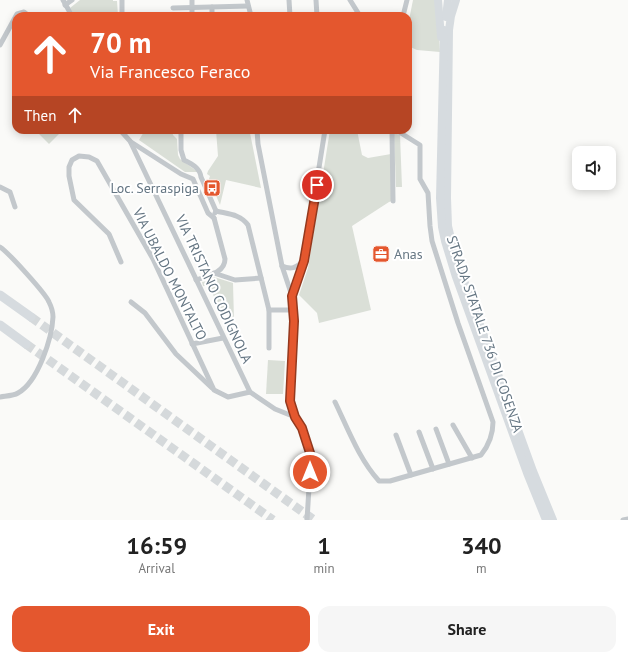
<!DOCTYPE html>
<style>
body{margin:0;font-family:"PT Sans",sans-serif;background:#f6f6f6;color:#222;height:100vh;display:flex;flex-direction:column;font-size:15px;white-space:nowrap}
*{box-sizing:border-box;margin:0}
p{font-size:13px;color:#767676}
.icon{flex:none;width:22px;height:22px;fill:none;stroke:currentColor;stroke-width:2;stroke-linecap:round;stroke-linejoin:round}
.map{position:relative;height:520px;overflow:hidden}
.side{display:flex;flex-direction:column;background:#fff;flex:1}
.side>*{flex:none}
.hud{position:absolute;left:12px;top:12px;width:400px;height:122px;border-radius:12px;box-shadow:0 2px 10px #0003;background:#e4572e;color:#fff;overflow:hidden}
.controls{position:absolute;left:572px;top:146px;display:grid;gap:8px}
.controls a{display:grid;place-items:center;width:44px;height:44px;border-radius:8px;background:#fff;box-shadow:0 2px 10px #0003;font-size:20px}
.pin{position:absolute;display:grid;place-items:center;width:34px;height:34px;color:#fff;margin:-17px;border:2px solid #fff;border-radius:50%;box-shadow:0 1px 4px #0007}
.me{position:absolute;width:44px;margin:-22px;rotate:0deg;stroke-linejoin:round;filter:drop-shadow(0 0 3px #0008)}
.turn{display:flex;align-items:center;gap:14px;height:84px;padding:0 12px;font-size:18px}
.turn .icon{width:52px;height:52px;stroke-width:2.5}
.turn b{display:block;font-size:28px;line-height:34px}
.then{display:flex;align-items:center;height:38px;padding:0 12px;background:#0003;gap:8px;font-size:15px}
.eta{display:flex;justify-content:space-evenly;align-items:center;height:68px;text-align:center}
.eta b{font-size:24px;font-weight:700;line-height:28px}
.button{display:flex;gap:8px;margin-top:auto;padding:8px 12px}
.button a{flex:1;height:46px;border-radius:12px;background:#e4572e;color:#fff;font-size:16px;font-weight:700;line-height:46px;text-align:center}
.button a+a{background:#f6f6f6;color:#222}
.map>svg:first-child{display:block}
.green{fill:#dadfd7}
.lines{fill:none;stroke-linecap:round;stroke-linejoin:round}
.motorway-tunnel{stroke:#d5d9db;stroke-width:9;stroke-dasharray:9 4.5;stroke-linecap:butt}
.minor{stroke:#c3c8cc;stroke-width:5}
.trunk{stroke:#d6dbdf;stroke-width:8}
.motorway{stroke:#d6dbdf;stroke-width:9}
.route-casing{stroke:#94391e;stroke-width:10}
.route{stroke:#e4572e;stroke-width:7}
.labels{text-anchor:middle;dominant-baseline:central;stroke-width:4;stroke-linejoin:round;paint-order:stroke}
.poi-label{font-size:14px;fill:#657683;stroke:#fff;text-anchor:end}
.street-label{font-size:14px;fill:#657683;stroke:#fff}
</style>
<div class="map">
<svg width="628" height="520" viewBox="0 0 628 520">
<rect width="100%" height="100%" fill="#fafaf8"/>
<g class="green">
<path d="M80 0H113V1H117L118 16H75L70 8Z"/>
<path d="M413 0H437L440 52 417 50 408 46V25Z"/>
<path d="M35 130H55L59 134 49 144Z"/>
<path d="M145 130H172L173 135 177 139 178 155 180 159 198 172H185L139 140Z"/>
<path d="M216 130H247V132L250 133 261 188 226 180 220 205 209 179 210 176 207 174 208 171 218 156Z"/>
<path d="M330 130H357L362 155 368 158 391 154 392 201 389 202 352 226 371 310 319 323 317 313 299 295 308 268Z"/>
<path d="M394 133 400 135 402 187H396Z"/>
<path d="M214 277 233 283 234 320H230L227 314 223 316 209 286H203L202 282Z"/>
<path d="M268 360 285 361 283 394H266Z"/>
</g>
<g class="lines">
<g class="motorway-tunnel">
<path d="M31 317 314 520"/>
<path d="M26 344 273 520"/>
</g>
<g class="minor">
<path d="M63 0 72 16"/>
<path d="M122 0V16"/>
<path d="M192 0V16"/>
<path d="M247 0 251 16"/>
<path d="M289 0 290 16"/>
<path d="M316 0 317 16"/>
<path d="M350 0 360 16"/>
<path d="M65 5 72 0"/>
<path d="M212 7V16"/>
<path d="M173 8 248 6"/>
<path d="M403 16 407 0"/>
<path d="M0 45 17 14 24 12 29 16"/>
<path d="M120 130 130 141 250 392 275 409 295 417"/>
<path d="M181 130V150L184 160C192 164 200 168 201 177L216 211 215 213"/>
<path d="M257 130 258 144 282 266 292 296 294 321 290 401 295 417 302 428 311 456 307 520"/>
<path d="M392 130 393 201"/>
<path d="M131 142 181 174 193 179 208 213 214 218"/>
<path d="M0 187 10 192 15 207"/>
<path d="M216 211C228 214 240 214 248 225L269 310V348"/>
<path d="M0 247C8 252 46 294 49 302 51 306 53 312 53 317 52 338 38 382 18 393 13 396 5 396 0 397"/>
<path d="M121 262 109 234 74 200 69 176V167L72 160 79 156 89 157 97 161 153 259 214 390 228 397 250 392"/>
<path d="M282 266C291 270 296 268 304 261"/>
<path d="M214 273 235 280 261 278"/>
<path d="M196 280C207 276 225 273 225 259L214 218"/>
<path d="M292 296 304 261 325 130"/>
<path d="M131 302 145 313 176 354 212 388"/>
<path d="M269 310H293"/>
<path d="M192 344 223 338"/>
<path d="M335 402C348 429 359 459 379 481H390L481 455C489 445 493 435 493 422L458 323 432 241 430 226 428 193 420 179V145L396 130"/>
<path d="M453 425 472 458"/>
<path d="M436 429 449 464"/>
<path d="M419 432 433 469"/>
<path d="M396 435 411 475"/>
<path d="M623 520 628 519"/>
</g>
<g class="trunk">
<path d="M438 0 441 37"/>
<path d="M456 0 451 16 449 30 447 198 448 226 451 239 462 275 533 471 553 520"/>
<path d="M446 17 448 0"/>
<path d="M444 30 440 198 442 227 445 241 456 277 527 473 546 520"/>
</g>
<g class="motorway">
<path d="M0 295 31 317"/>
<path d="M0 325 26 344"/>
</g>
</g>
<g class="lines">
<defs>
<path id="route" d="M310 472 311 456 302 428 295 417 290 401 294 321 292 296 304 261 317 185"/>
</defs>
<use href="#route" class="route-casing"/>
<use href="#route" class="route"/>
</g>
<defs>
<symbol id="bus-square" viewBox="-11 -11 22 22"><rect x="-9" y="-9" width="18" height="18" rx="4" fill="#e4572e" stroke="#fff"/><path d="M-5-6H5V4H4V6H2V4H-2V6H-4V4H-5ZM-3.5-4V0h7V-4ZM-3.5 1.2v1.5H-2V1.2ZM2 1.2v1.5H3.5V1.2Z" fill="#fff"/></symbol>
<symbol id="office-square" viewBox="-11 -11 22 22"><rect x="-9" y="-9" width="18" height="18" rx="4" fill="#e4572e" stroke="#fff"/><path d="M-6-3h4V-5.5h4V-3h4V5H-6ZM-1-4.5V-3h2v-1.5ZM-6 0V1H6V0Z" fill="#fff"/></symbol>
</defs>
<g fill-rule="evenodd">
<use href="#bus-square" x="202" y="178" width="20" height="20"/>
<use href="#office-square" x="371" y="244" width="20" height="20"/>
</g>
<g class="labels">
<g class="poi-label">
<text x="199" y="188">Loc. Serraspiga</text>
<text x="394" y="254" text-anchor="start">Anas</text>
</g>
<g class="street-label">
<text transform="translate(170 274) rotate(63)">VIA UBALDO MONTALTO</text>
<text transform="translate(214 289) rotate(65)">VIA TRISTANO CODIGNOLA</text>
<text transform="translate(485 334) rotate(71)">STRADA STATALE 736 DI COSENZA</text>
</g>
</g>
</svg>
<div class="controls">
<a><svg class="icon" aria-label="sound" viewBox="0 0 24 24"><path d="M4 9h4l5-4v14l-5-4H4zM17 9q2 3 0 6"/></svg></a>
</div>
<div class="pin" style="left:317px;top:185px;background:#d93025"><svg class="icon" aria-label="arrive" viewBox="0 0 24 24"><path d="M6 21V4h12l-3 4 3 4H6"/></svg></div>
<svg class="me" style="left:310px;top:472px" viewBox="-20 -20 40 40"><circle r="17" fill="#e4572e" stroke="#fff" stroke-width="3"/><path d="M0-11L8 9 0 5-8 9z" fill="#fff"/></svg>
<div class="hud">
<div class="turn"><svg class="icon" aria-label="ahead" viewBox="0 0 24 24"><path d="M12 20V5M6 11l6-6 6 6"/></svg><div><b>70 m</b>Via Francesco Feraco</div></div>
<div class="then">Then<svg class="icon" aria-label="ahead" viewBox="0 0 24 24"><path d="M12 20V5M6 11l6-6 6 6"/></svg></div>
</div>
</div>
<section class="side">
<div class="eta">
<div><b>16:59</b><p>Arrival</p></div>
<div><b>1</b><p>min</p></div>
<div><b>340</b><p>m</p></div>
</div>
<div class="button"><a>Exit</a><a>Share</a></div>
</section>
